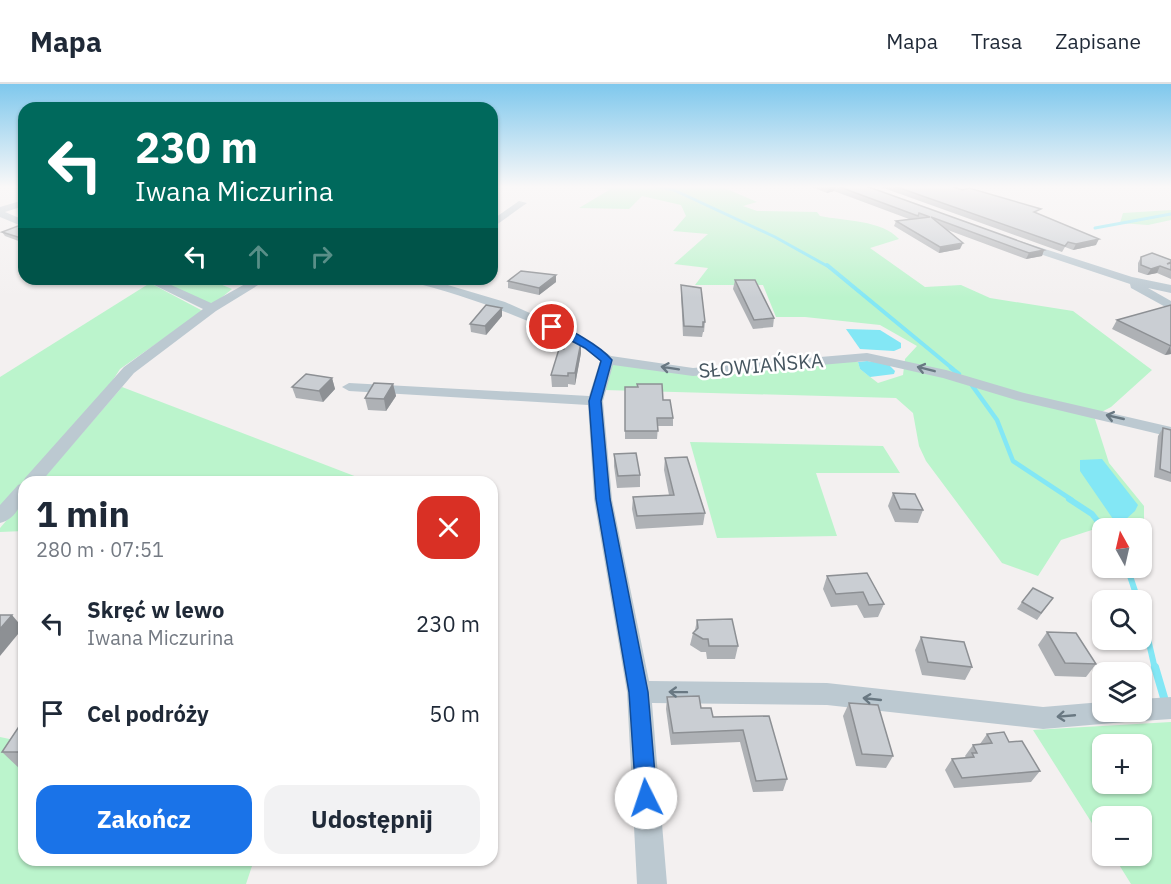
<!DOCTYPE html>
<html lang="pl">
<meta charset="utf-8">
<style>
body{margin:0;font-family:"IBM Plex Sans",sans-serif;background:#f2f2f3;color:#1f2937;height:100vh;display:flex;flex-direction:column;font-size:22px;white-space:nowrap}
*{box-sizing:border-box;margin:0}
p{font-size:20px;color:#747a83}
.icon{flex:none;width:33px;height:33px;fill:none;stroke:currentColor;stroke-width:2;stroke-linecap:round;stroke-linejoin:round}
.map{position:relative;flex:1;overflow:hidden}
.drawer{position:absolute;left:18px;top:392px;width:480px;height:390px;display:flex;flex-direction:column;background:#fff;border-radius:18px;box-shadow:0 2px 4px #0004}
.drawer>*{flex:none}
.banner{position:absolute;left:18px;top:18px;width:480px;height:183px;border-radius:18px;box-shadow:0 2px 4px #0004;background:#00695c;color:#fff;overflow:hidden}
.needle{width:39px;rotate:352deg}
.fabs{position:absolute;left:1092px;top:434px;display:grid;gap:12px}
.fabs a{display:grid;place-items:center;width:60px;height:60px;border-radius:12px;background:#fff;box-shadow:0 2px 4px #0004;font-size:30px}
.pin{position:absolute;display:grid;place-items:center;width:51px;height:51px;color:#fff;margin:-26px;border:3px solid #fff;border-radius:50%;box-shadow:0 2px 6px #0007}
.me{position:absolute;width:66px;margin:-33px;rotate:356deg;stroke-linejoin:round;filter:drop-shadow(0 0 4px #0008)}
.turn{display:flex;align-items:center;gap:21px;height:126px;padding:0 18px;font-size:27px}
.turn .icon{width:78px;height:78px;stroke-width:2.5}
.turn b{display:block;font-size:42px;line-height:51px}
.lanes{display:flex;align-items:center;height:57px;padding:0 18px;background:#0003;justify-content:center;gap:30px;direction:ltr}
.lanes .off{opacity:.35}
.round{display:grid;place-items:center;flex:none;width:63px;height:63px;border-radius:18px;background:#f2f2f3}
.head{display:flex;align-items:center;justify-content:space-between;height:102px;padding:0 18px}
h1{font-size:36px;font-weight:700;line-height:45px}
.action{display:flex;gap:12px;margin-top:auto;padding:12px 18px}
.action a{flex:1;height:69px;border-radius:18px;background:#1a73e8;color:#fff;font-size:24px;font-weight:700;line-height:69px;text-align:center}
.action a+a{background:#f2f2f3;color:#1f2937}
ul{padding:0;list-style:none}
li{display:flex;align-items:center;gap:18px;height:90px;padding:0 18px}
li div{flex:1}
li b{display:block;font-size:22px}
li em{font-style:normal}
header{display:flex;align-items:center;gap:36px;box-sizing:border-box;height:84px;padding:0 30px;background:#fff;border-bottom:2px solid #e0e1e3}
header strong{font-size:28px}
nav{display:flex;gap:33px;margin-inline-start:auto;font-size:21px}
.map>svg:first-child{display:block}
.green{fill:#bbf4cc;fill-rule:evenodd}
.water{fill:#83e7f5}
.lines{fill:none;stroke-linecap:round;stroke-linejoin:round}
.stream-far4{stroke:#83e7f5;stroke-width:3}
.stream-far3{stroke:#83e7f5;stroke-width:4}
.stream-far2{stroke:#83e7f5;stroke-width:4.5}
.stream-far1{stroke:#83e7f5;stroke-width:6}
.stream{stroke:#83e7f5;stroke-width:8}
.minor{fill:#bcc9d1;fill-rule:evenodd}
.wall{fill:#aeb1b5}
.shaded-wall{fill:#8d9094}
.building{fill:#caced3;stroke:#8d9094;stroke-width:1.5}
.oneway{stroke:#697882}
.route{fill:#1a73e8;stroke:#114b97;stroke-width:1.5}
.labels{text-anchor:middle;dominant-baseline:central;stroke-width:5;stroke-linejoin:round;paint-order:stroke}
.street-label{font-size:20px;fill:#465660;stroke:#fff}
</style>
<header>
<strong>Mapa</strong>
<nav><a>Mapa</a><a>Trasa</a><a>Zapisane</a></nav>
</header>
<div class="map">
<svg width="1171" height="800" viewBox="0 0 1171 800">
<rect width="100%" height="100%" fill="#f3f0f0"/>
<g class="green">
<path d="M593 102H720L757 118 743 122 757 127 817 128 820 132C844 137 882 136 899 155L870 164 925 203 961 201 990 214 1073 227 1152 286 1111 323 1094 332 1109 379 1144 422V435L1098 444 1061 456 1038 492 1002 479 926 377 919 362 913 329 896 314 604 306 611 279 711 293 850 276 858 278 860 285 878 299 903 291 905 275 917 262 880 241 805 233H776L763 201H695L708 184 674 180 708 150 673 147 686 132 681 121 642 112 629 125 579 124 609 106Z"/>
<path d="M1171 126V136L1148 141 1120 139 1123 129Z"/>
<path d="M158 195H208L232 205 216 218 206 220Z"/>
<path d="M150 199 201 226 200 229 120 285 109 302 0 423V293Z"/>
<path d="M122 303 357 393 356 398H40Z"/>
<path d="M690 358 883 362 900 389H816L837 452 717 454Z"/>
<path d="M24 416V447L0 448V444Z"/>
<path d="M1171 638V800H1131L1113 771H1142V732H1102V755L1033 646ZM1102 660H1142V699H1102Z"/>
<path d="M0 653 24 658V776H254L246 800H0Z"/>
</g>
<g class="water">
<path d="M846 245 880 246 901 259V264L894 267 860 265Z"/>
<path d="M867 277 888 280 895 287 894 290 870 293 860 285 858 278Z"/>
<path d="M1102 375 1138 421 1135 427 1125 436 1113 435 1080 387V376Z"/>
</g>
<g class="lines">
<g class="stream-far4">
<path d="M654 102 674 106 775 153 829 183"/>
<path d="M1095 144 1171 130"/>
</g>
<path class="stream-far3" d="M827 181 953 285"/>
<g class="stream-far2">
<path d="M951 284 959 290"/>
<path d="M971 300 997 336 1013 377 1072 416"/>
</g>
<g class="stream-far1">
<path d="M1069 415 1092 430 1103 444"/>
<path d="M1127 483 1138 516"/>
<path d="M1142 529 1155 585"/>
</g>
<path class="stream" d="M1155 583 1165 617"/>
<g class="minor">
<path d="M24 116V122L5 128 24 136V143L0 133V123Z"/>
<path d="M519 117 527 119 492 144V136Z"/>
<path d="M1020 157 1132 193 1171 201V209L1148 204 1171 217V226L1131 204 1130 200 1016 162V158Z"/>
<path d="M142 195H158L211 219 254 195H268L216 227 134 289 41 398H24C24 415 19 434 0 439V421L18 401 23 399 25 394 124 283 203 225Z"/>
<path d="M406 195 431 196 505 218 579 251 611 272 693 284 867 269 946 286 1024 309 1171 343V353L1016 316 943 294 867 277 693 292 613 281 603 317 612 415 649 597 827 599 1043 623 1102 618V627H1142V615L1171 613V635L1142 637 1134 634 1125 638 1043 645 827 621 652 619 667 800H637L627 608 594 415 588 321 349 307 342 303 349 299 589 312 600 277C584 262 563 253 544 244 499 224 455 209 408 197Z"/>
</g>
</g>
<g class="wall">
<path d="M809 102H866L1044 166 1042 172 1026 175 945 145 960 165 939 169 894 142 896 137 909 135 834 107 827 109Z"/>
<path d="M878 102H950L1039 130 1096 161 1073 166 1065 163 1062 168Z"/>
<path d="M24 141V159L5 152 2 148Z"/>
<path d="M1141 173 1171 176V195L1157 189 1147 191 1138 188V179Z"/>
<path d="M556 191V198L539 211 508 204V197Z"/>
<path d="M735 196 774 234 773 243 753 245 733 205Z"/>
<path d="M681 201 705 238 704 248H703L702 253 683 252 681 210Z"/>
<path d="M1171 221V270L1165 271 1112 245 1117 236Z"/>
<path d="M502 224V232L486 251 471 248 470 240Z"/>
<path d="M581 258V269L575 301 568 300V303H552L551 291 564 265Z"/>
<path d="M332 294 335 305 323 318 296 314 292 303Z"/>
<path d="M393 300 396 312 386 327 368 326 365 314Z"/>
<path d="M625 310 663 316 673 334V342H658L657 355H625Z"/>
<path d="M1163 344 1171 346V398L1154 393 1158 352Z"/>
<path d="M614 370 640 391V403L617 404 614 382Z"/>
<path d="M665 374 705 429 703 441 636 445 632 425 633 413 669 411 664 386Z"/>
<path d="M893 409 923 426 918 439 895 438 888 422Z"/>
<path d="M867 489 884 520 878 533 864 534 857 521 831 523 823 505 827 492Z"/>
<path d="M1053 514 1037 536 1017 525 1022 518Z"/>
<path d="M697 536 738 562 735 575H707L706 568H701L690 561 693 549 695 546Z"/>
<path d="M1047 548 1096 580 1086 593 1055 592 1038 561Z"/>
<path d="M921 553 972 583 965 596 922 591 915 566Z"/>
<path d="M667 613 701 624 713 633 769 632 787 695 783 707 753 708 740 658 671 661 666 625Z"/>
<path d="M849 619 893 672 886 684 856 682 843 632Z"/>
<path d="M24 635V686H21L2 668Z"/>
<path d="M987 650 1009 658 1040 687 1031 698 954 704 945 686 952 675 966 674 965 672 973 661 980 660Z"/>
</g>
<g class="shaded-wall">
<path d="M832 102H835L834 107 827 109 828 104Z"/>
<path d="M1099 155 1096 161 1073 166 1076 160Z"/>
<path d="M963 159 960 165 939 169 940 163Z"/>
<path d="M1044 166 1042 172 1026 175 1029 169Z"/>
<path d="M1160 182 1157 189 1147 191 1151 185Z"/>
<path d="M556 191V198L539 211V204Z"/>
<path d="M502 224V232L486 251 485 242Z"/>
<path d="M581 258V269L575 301V289Z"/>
<path d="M1170 262 1171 270 1165 271Z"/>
<path d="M332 294 335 305 323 318 319 307Z"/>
<path d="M393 300 396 312 386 327 384 315Z"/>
<path d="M12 531 23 544 0 572V545Z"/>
</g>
<g class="building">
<path d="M837 102H866L1044 166 1029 169 931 133 963 159 940 163 896 137 930 133 919 129 918 132Z"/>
<path d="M894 102H950L963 106 969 104 1041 125 1034 128 1099 155 1076 160 1068 158 1065 162Z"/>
<path d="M23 140 24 141V155L2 148Z"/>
<path d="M1152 169 1171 176V178L1167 180 1171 179V186L1160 182 1151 185 1141 181V173Z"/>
<path d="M521 187 556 191 539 204 508 197Z"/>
<path d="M735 196H755L774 234 754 236Z"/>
<path d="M681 201 701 204 705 238H703V243L684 242Z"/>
<path d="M486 221 502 224 485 242 470 240Z"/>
<path d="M1171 221V262L1117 236Z"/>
<path d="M566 257 581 258 575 289H568V292L551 291 559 265H564Z"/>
<path d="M306 290 332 294 319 307 292 303Z"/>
<path d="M374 299 393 300 384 315 365 314Z"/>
<path d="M637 300H662L663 316H670L673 334H657L658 347H625V303H638Z"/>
<path d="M1163 344 1171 346V389L1160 385Z"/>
<path d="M636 369 640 391 618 392 614 370Z"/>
<path d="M687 373 705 429 637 432 633 413 674 411 665 374Z"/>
<path d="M893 409 915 410 923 426 900 425Z"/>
<path d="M867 489 884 520 869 521 863 508 836 510 827 492Z"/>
<path d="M1033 504 1053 514 1041 529 1022 518Z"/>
<path d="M0 531H12L0 545Z"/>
<path d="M732 535 738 562H709L708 555H703L693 549 698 544 697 536Z"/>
<path d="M1047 548 1076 549 1096 580 1065 579Z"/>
<path d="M921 553 964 558 972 583 928 578Z"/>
<path d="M699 612 701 624H711L713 633 769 632 787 695 756 697 743 646 673 649 667 613Z"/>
<path d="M849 619 878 621 893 672 862 670Z"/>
<path d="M24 635V668H2Z"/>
<path d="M1004 648 1009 658 1022 657 1040 687 962 694 952 675 974 673 972 669H977L973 661 992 659 987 650Z"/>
</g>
<defs><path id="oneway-shaft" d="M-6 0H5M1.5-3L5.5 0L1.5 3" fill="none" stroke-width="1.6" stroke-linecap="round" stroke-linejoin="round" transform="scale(1.5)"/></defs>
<g class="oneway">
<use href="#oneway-shaft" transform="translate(670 284) rotate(-171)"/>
<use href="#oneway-shaft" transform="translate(926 285) rotate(-166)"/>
<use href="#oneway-shaft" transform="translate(1115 333) rotate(-167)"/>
<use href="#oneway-shaft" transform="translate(678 608) rotate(-179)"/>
<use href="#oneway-shaft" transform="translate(872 615) rotate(-174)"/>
<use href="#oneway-shaft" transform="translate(1066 632) rotate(175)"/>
</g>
<linearGradient id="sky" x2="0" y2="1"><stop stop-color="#7fc8ed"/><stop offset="0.48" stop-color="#faf8f8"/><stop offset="1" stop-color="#faf8f8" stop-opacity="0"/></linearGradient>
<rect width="1171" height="214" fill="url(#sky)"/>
<path class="route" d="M549 241C564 239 602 264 612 276L601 317 610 415 648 608 657 714 653 722 646 725 639 722 636 714 629 608 596 415 589 317 601 277 585 264 549 245Z"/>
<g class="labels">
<g class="street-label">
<text transform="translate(761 281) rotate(-5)">SŁOWIAŃSKA</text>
</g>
</g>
</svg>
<div class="fabs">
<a><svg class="needle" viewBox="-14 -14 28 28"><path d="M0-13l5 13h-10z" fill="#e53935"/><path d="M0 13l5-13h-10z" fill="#747a83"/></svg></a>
<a><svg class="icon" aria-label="search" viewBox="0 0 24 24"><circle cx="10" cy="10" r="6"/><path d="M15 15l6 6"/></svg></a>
<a><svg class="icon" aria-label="layers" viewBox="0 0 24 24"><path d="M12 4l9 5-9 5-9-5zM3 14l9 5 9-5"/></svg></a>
<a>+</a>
<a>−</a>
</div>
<div class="pin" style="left:552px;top:243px;background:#d93025"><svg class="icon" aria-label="arrive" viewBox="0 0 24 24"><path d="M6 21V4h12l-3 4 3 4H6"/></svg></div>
<svg class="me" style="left:646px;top:714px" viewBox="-20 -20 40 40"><circle r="19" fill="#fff"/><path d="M0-13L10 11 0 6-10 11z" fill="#1a73e8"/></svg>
<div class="banner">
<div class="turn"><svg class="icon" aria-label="left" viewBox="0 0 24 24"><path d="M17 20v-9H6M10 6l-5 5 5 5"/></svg><div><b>230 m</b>Iwana Miczurina</div></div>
<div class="lanes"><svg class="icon" aria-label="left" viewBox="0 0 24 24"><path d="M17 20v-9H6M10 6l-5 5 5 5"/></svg><svg class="icon off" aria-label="ahead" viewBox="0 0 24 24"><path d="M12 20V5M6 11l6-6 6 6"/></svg><svg class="icon off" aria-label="right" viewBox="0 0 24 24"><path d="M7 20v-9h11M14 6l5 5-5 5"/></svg></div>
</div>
<section class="drawer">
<div class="head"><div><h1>1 min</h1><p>280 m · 07:51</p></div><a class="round" style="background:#d93025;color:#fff"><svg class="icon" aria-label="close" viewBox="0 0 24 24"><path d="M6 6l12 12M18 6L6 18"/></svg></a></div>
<ul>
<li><svg class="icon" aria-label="left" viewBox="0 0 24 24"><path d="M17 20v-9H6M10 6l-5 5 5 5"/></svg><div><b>Skręć w lewo</b><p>Iwana Miczurina</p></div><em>230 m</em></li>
<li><svg class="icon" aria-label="arrive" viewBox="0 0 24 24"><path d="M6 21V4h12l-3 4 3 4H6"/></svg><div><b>Cel podróży</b></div><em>50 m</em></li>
</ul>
<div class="action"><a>Zakończ</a><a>Udostępnij</a></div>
</section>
</div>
